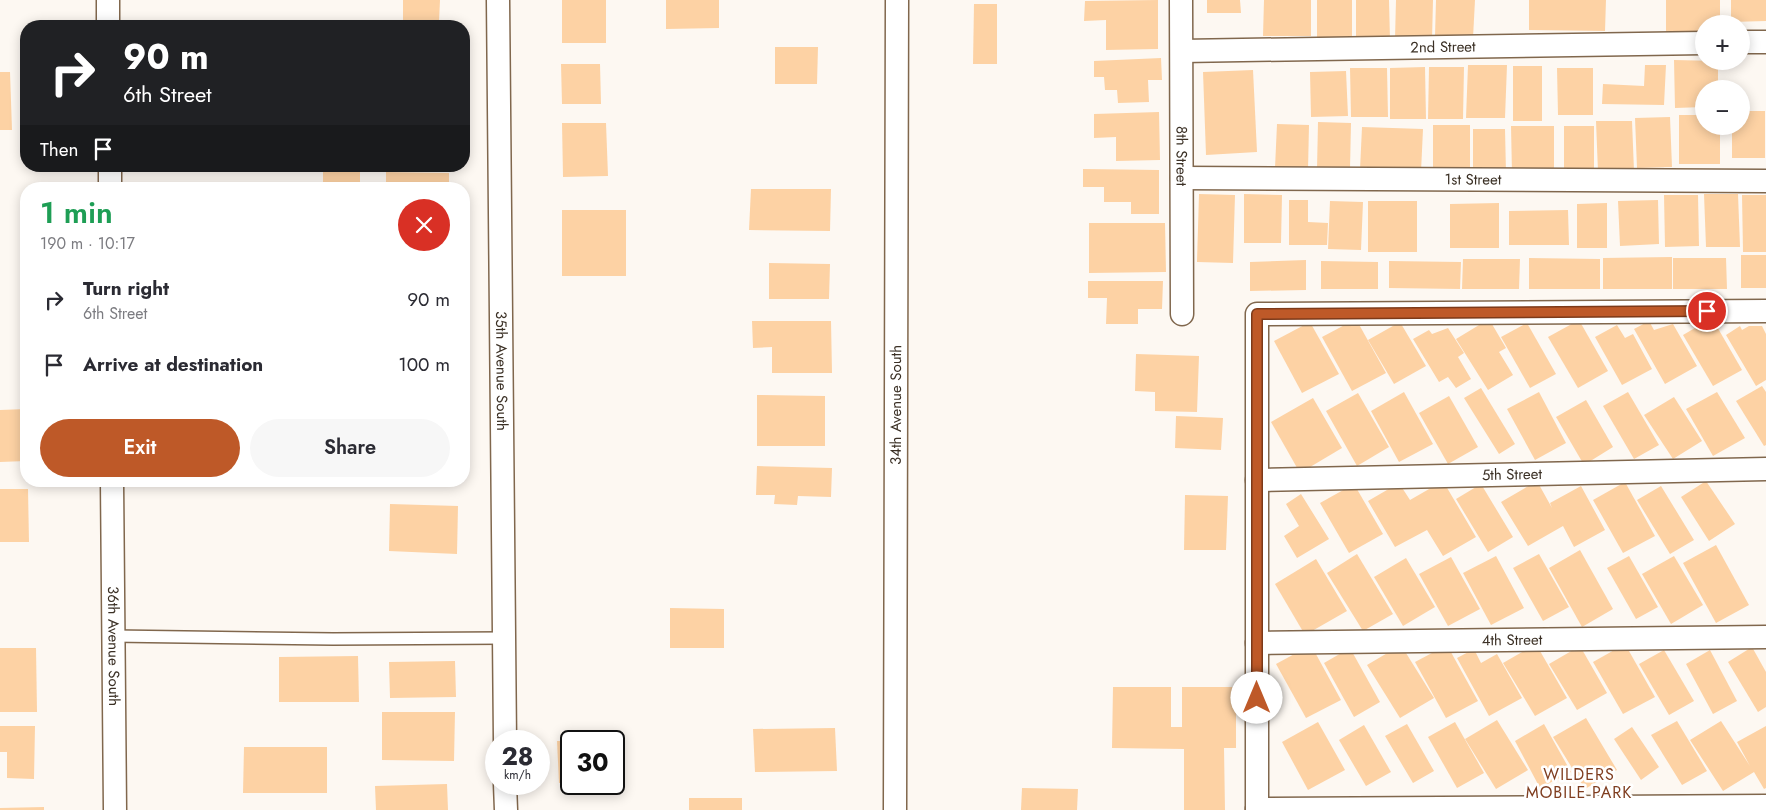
<!DOCTYPE html>
<meta charset="utf-8">
<style>
body{margin:0;font-family:Jost,sans-serif;background:#f7f7f7;color:#2b2b33;height:100vh;display:flex;flex-direction:column;font-size:19px;white-space:nowrap}
*{box-sizing:border-box;margin:0}
p{font-size:16px;color:#7c7c81}
.icon{flex:none;width:28px;height:28px;fill:none;stroke:currentColor;stroke-width:2;stroke-linecap:round;stroke-linejoin:round}
.map{position:relative;flex:1;overflow:hidden}
.panel{position:absolute;left:20px;top:182px;width:450px;height:305px;display:flex;flex-direction:column;background:#fff;border-radius:20px;box-shadow:0 2px 12px #0003}
.panel>*{flex:none}
.hud{position:absolute;left:20px;top:20px;width:450px;height:152px;border-radius:20px;box-shadow:0 2px 12px #0003;background:#202124;color:#fff;overflow:hidden}
.controls{position:absolute;left:1695px;top:15px;display:grid;gap:10px}
.controls a{display:grid;place-items:center;width:55px;height:55px;border-radius:50%;background:#fff;box-shadow:0 2px 12px #0003;font-size:25px}
.speed{position:absolute;left:485px;top:730px;display:flex;gap:10px;font-size:25px;font-weight:700;text-align:center}
.speed>*{display:grid;place-content:center;width:65px;height:65px;border-radius:50%;background:#fff;box-shadow:0 2px 12px #0003;line-height:1}
.speed small{font-size:12px;font-weight:400}
.speed .limit{border:2px solid #111;border-radius:8px;background:#fff;color:#111}
.pin{position:absolute;display:grid;place-items:center;width:42px;height:42px;color:#fff;margin:-21px;border:2px solid #fff;border-radius:50%;box-shadow:0 1px 5px #0007}
.me{position:absolute;width:55px;margin:-28px;rotate:0deg;stroke-linejoin:round;filter:drop-shadow(0 0 4px #0008)}
.turn{display:flex;align-items:center;gap:18px;height:105px;padding:0 20px;font-size:22px}
.turn .icon{width:65px;height:65px;stroke-width:2.5}
.turn b{display:block;font-size:35px;line-height:42px}
.then{display:flex;align-items:center;height:48px;padding:0 20px;background:#0003;gap:10px;font-size:19px}
.round{display:grid;place-items:center;flex:none;width:52px;height:52px;border-radius:26px;background:#f7f7f7}
.overview{display:flex;align-items:center;justify-content:space-between;height:85px;padding:0 20px}
h1{font-size:30px;font-weight:600;line-height:38px;color:#1e9e55}
.action{display:flex;gap:10px;margin-top:auto;padding:10px 20px}
.action a{flex:1;height:58px;border-radius:30px;background:#be5928;color:#fff;font-size:20px;font-weight:600;line-height:58px;text-align:center}
.action a+a{background:#f7f7f7;color:#2b2b33}
ul{padding:0;list-style:none}
li{display:flex;align-items:center;gap:15px;height:65px;padding:0 20px}
li div{flex:1}
li b{display:block;font-size:19px}
li em{font-style:normal}
.map>svg:first-child{display:block}
.building{fill:#fdd2a4}
.lines{fill:none;stroke-linecap:round;stroke-linejoin:round}
.service-casing{stroke:#80674d;stroke-width:14}
.minor-casing{stroke:#80674d;stroke-width:25}
.service{stroke:#fff;stroke-width:11}
.minor{stroke:#fff;stroke-width:22}
.route-casing{stroke:#7c3a1a;stroke-width:12}
.route{stroke:#be5928;stroke-width:9}
.labels{text-anchor:middle;dominant-baseline:central;stroke-width:5;stroke-linejoin:round;paint-order:stroke}
.street-label{font-size:15px;fill:#3b3025;stroke:#fff}
.neighbourhood-label{font-size:16px;letter-spacing:1px;fill:#7f3d1f;stroke:#fff}
</style>
<div class="map">
<svg width="1766" height="810" viewBox="0 0 1766 810">
<rect width="100%" height="100%" fill="#fdf8f2"/>
<g class="building">
<path d="M403 0H440L439 22 403 21Z"/>
<rect x="562" y="0" width="44" height="43"/>
<path d="M666 0H719V28L666 29Z"/>
<path d="M1158 0V49L1106 50V20L1084 21 1085 1Z"/>
<path d="M1207 0H1240L1241 13H1207Z"/>
<path d="M1264 0H1311V36H1263Z"/>
<path d="M1317 0H1352V39L1317 40Z"/>
<path d="M1356 0H1389L1390 40 1356 41Z"/>
<path d="M1396 0H1433L1432 40 1395 39Z"/>
<path d="M1436 0H1475L1473 38 1435 36Z"/>
<path d="M1529 0H1606L1605 31 1529 30Z"/>
<path d="M1666 0H1720V24H1704V33L1666 32Z"/>
<path d="M1731 0H1766V21L1731 22Z"/>
<path d="M974 4H997V64H973Z"/>
<path d="M775 47H818L817 84H775Z"/>
<path d="M1161 58 1162 80H1148L1149 102 1118 103 1117 90H1105L1104 77H1094V61Z"/>
<path d="M1674 60 1718 61V89H1704V107L1675 108Z"/>
<path d="M561 64H600L601 104H562Z"/>
<path d="M1468 65H1507L1505 118H1466Z"/>
<path d="M1645 65H1666L1664 105 1602 104 1603 84 1644 86Z"/>
<rect x="1513" y="66" width="29" height="55"/>
<path d="M1425 67 1426 119H1390V68Z"/>
<path d="M1429 67H1464L1463 119H1428Z"/>
<path d="M1350 68H1387L1388 117H1351Z"/>
<path d="M1557 68H1593V115H1558Z"/>
<path d="M1253 70 1257 152 1206 155 1203 72Z"/>
<path d="M1346 71 1348 116 1311 117 1310 72Z"/>
<path d="M0 72H10L12 130H0Z"/>
<path d="M1741 111H1765V158H1732V126H1741Z"/>
<path d="M1159 112 1160 160 1116 161V137L1094 138V114Z"/>
<path d="M1679 115H1704V126H1720V164H1679Z"/>
<path d="M1670 117 1672 167 1637 168 1635 118Z"/>
<path d="M1596 121H1632L1634 171 1598 172Z"/>
<path d="M1318 122 1351 123 1350 169H1317Z"/>
<path d="M562 123H606L608 176 563 177Z"/>
<path d="M1277 124 1309 125 1308 170 1275 168Z"/>
<rect x="1433" y="125" width="37" height="48"/>
<path d="M1511 126H1554V173L1512 174Z"/>
<path d="M1564 126H1594V171L1564 170Z"/>
<path d="M1362 127 1423 129 1421 172 1360 170Z"/>
<path d="M1473 129H1505L1506 173 1473 174Z"/>
<rect x="323" y="166" width="37" height="23"/>
<path d="M1083 169 1159 170V214H1131V202H1104V187H1083Z"/>
<path d="M386 172 449 173V189H386Z"/>
<path d="M751 189H831L830 231 749 230Z"/>
<path d="M1199 194 1235 195 1233 263 1197 262Z"/>
<path d="M1244 194 1282 195 1281 243H1244Z"/>
<path d="M1704 194H1738L1740 247H1706Z"/>
<path d="M1664 195H1698L1699 246 1665 247Z"/>
<path d="M1742 195H1766V252H1743Z"/>
<path d="M1289 200H1308V222L1328 223 1327 245H1289Z"/>
<path d="M1658 200 1659 244 1620 246 1618 201Z"/>
<path d="M1330 201 1363 202 1361 250 1328 249Z"/>
<rect x="1368" y="201" width="49" height="51"/>
<path d="M1499 203V248H1450V204Z"/>
<path d="M1607 203V248H1577V204Z"/>
<rect x="562" y="210" width="64" height="66"/>
<path d="M1568 210 1569 245H1509V211Z"/>
<path d="M1089 223H1165L1166 272 1089 273Z"/>
<rect x="1741" y="255" width="25" height="33"/>
<path d="M1672 257V289H1603V258Z"/>
<path d="M1529 258 1600 259V289H1529Z"/>
<path d="M1673 258H1726L1727 289H1673Z"/>
<path d="M1463 259H1520L1519 289H1462Z"/>
<path d="M1306 260V290L1250 291V262Z"/>
<path d="M1321 261 1378 262V289H1321Z"/>
<path d="M1389 261 1461 262 1460 289 1389 288Z"/>
<path d="M769 263 830 264 829 299H769Z"/>
<path d="M1088 281H1163L1162 309H1138V324H1106L1107 298H1088Z"/>
<path d="M1712 318 1742 370 1713 386 1683 335Z"/>
<path d="M1356 319 1386 373 1352 391 1322 337Z"/>
<path d="M1489 319 1506 348 1499 352 1513 375 1488 390 1456 339Z"/>
<path d="M1579 320 1608 371 1578 388 1548 337Z"/>
<path d="M752 321H831L832 373H772V347L753 348Z"/>
<path d="M1649 321 1654 330 1673 324 1697 366 1665 384 1634 329Z"/>
<path d="M1310 322 1339 374 1302 393 1274 341Z"/>
<path d="M1400 322 1426 366 1394 384 1368 340Z"/>
<path d="M1527 323 1556 374 1530 388 1501 337Z"/>
<path d="M1617 325 1625 338 1633 334 1652 369 1622 385 1595 337Z"/>
<path d="M1740 326 1742 330 1749 326H1762L1766 334V380L1756 386 1726 335Z"/>
<path d="M1448 328 1464 353 1458 357 1471 379 1456 388 1448 377 1439 382 1413 339 1429 330 1432 334Z"/>
<path d="M1136 354 1199 356 1197 412 1155 411V392L1135 391Z"/>
<path d="M1762 386 1766 392V445L1764 446 1736 401Z"/>
<path d="M1481 388 1515 444 1499 454 1464 398Z"/>
<path d="M1404 392 1433 444 1399 462 1371 411Z"/>
<path d="M1539 392 1566 443 1535 460 1507 409Z"/>
<path d="M1628 392 1659 445 1634 459 1603 406Z"/>
<path d="M1717 392 1745 438 1713 456 1686 409Z"/>
<path d="M1358 393 1389 447 1357 466 1326 411Z"/>
<path d="M757 395 825 396V446H757Z"/>
<path d="M1449 396 1478 447 1448 464 1419 413Z"/>
<path d="M1674 397 1702 441 1673 459 1644 415Z"/>
<path d="M1313 398 1342 448 1300 473 1271 422Z"/>
<path d="M1586 400 1613 447 1584 465 1556 417Z"/>
<path d="M26 409V461L0 462V410Z"/>
<path d="M1176 416 1223 418 1221 450 1175 448Z"/>
<path d="M757 466 832 468 831 497 798 496 797 505 774 504 775 495H756Z"/>
<path d="M1443 481 1476 537 1443 556 1427 530 1395 547 1368 501 1399 483 1410 500Z"/>
<path d="M1537 481 1552 508 1550 503 1581 486 1605 530 1574 547 1563 526 1528 546 1501 502Z"/>
<path d="M1706 481 1735 524 1709 541 1681 497Z"/>
<path d="M1625 482 1655 536 1623 553 1593 500Z"/>
<path d="M1354 484 1383 534 1349 553 1320 503Z"/>
<path d="M1481 484 1513 537 1488 552 1456 499Z"/>
<path d="M1661 486 1694 540 1670 554 1637 500Z"/>
<path d="M0 489H28L29 542H0Z"/>
<path d="M1301 494 1329 539 1297 558 1284 536 1299 526 1286 504Z"/>
<path d="M1185 495 1228 496 1226 550H1184Z"/>
<path d="M390 504 458 506 457 554 389 551Z"/>
<path d="M1716 545 1749 605 1716 623 1683 563Z"/>
<path d="M1580 550 1613 609 1582 627 1549 568Z"/>
<path d="M1357 554 1393 614 1363 631 1327 573Z"/>
<path d="M1539 554 1569 607 1543 621 1513 568Z"/>
<path d="M1496 556 1524 608 1491 625 1463 573Z"/>
<path d="M1629 556 1658 607 1636 619 1607 568Z"/>
<path d="M1674 556 1703 605 1671 624 1642 574Z"/>
<path d="M1451 557 1480 609 1448 626 1419 574Z"/>
<path d="M1406 558 1435 607 1403 626 1374 577Z"/>
<path d="M1316 559 1347 611 1305 635 1275 584Z"/>
<path d="M670 608 724 609V648H670Z"/>
<path d="M1536 644 1567 698 1535 716 1503 663Z"/>
<path d="M1625 644 1655 697 1623 714 1593 662Z"/>
<path d="M1311 645 1341 700 1306 718 1276 664Z"/>
<path d="M1401 645 1434 698 1400 718 1367 665Z"/>
<path d="M1447 645 1478 701 1446 718 1415 662Z"/>
<path d="M1580 646 1607 693 1577 710 1549 664Z"/>
<path d="M1752 647 1766 672V707L1758 712 1728 662Z"/>
<path d="M0 648H36L37 712H0Z"/>
<path d="M1350 648 1380 702 1354 717 1324 663Z"/>
<path d="M1474 649 1481 663 1497 654 1522 698 1489 716 1457 658Z"/>
<path d="M1664 650 1694 701 1669 715 1639 664Z"/>
<path d="M1710 650 1737 701 1713 714 1686 664Z"/>
<path d="M358 656 359 702H279V657Z"/>
<path d="M455 661 456 697 390 698 389 662Z"/>
<path d="M1113 687H1171V727H1182V687H1236V748H1224L1225 810H1184V749L1112 748Z"/>
<path d="M382 712H455L454 761 382 760Z"/>
<path d="M1586 718 1617 770 1585 789 1553 737Z"/>
<path d="M1497 720 1528 770 1496 789 1465 739Z"/>
<path d="M1677 721 1707 771 1682 785 1651 735Z"/>
<path d="M1721 721 1750 766 1737 742 1766 726V788L1764 789 1754 772 1723 791 1690 740Z"/>
<path d="M1318 722 1345 770 1308 790 1282 742Z"/>
<path d="M1455 722 1484 773 1457 788 1428 737Z"/>
<path d="M1407 724 1434 771 1413 783 1385 736Z"/>
<path d="M1544 724 1571 772 1540 788 1515 741Z"/>
<path d="M1364 725 1391 772 1366 786 1339 740Z"/>
<path d="M0 726H35L34 779 7 778V752H0Z"/>
<path d="M1632 727 1659 767 1641 780 1614 739Z"/>
<path d="M835 728 837 771 755 772 753 729Z"/>
<path d="M621 739 623 780H614V741L594 740Z"/>
<path d="M557 741H571V782L559 783Z"/>
<path d="M244 747H327V793H243Z"/>
<path d="M447 784 448 810H376L375 786Z"/>
<path d="M1022 788 1078 789 1077 810H1021Z"/>
<rect x="689" y="798" width="53" height="12"/>
<path d="M44 807V810H0V808Z"/>
</g>
<g class="lines">
<defs>
<path id="service" d="M113 636 333 639 504 638"/>
<g id="minor">
<path d="M108 0V26"/>
<path id="s1" d="M498 0 505 741"/>
<path id="s2" d="M1181 0 1182 314"/>
<path d="M1741 42H1766"/>
<path id="s3" d="M1182 51 1704 43"/>
<path d="M110 166V189"/>
<path id="s4" d="M1182 178 1766 181"/>
<path id="s5" d="M1257 480 1766 469"/>
<path id="s6" d="M112 481 115 810"/>
<path id="s7" d="M1257 643 1766 637"/>
<path d="M505 784 506 810"/>
<path d="M1257 809 1766 806"/>
<path id="s8" d="M895 810 897 0"/>
<path d="M1257 810V314L1766 311"/>
</g>
</defs>
<use href="#service" class="service-casing"/>
<use href="#minor" class="minor-casing"/>
<use href="#service" class="service"/>
<use href="#minor" class="minor"/>
</g>
<g class="lines">
<defs>
<path id="route" d="M1257 698V314L1707 311"/>
</defs>
<use href="#route" class="route-casing"/>
<use href="#route" class="route"/>
</g>
<g class="labels">
<g class="street-label">
<text stroke="none"><textPath href="#s3" startOffset="261">2nd Street</textPath></text>
<text stroke="none"><textPath href="#s2" startOffset="156">8th Street</textPath></text>
<text stroke="none"><textPath href="#s4" startOffset="291">1st Street</textPath></text>
<text stroke="none"><textPath href="#s1" startOffset="371">35th Avenue South</textPath></text>
<text stroke="none"><textPath href="#s8" startOffset="405">34th Avenue South</textPath></text>
<text stroke="none"><textPath href="#s5" startOffset="255">5th Street</textPath></text>
<text stroke="none"><textPath href="#s7" startOffset="255">4th Street</textPath></text>
<text stroke="none"><textPath href="#s6" startOffset="165">36th Avenue South</textPath></text>
</g>
<g class="neighbourhood-label">
<text x="1579" y="774">WILDERS<tspan x="1579" dy="18">MOBILE PARK</tspan></text>
</g>
</g>
</svg>
<div class="controls">
<a>+</a>
<a>−</a>
</div>
<div class="speed"><div>28<small>km/h</small></div><div class="limit">30</div></div>
<div class="pin" style="left:1707px;top:311px;background:#d93025"><svg class="icon" aria-label="arrive" viewBox="0 0 24 24"><path d="M6 21V4h12l-3 4 3 4H6"/></svg></div>
<svg class="me" style="left:1257px;top:698px" viewBox="-20 -20 40 40"><circle r="19" fill="#fff"/><path d="M0-13L10 11 0 6-10 11z" fill="#be5928"/></svg>
<div class="hud">
<div class="turn"><svg class="icon" aria-label="right" viewBox="0 0 24 24"><path d="M7 20v-9h11M14 6l5 5-5 5"/></svg><div><b>90 m</b>6th Street</div></div>
<div class="then">Then<svg class="icon" aria-label="arrive" viewBox="0 0 24 24"><path d="M6 21V4h12l-3 4 3 4H6"/></svg></div>
</div>
<section class="panel">
<div class="overview"><div><h1>1 min</h1><p>190 m · 10:17</p></div><a class="round" style="background:#d93025;color:#fff"><svg class="icon" aria-label="close" viewBox="0 0 24 24"><path d="M6 6l12 12M18 6L6 18"/></svg></a></div>
<ul>
<li><svg class="icon" aria-label="right" viewBox="0 0 24 24"><path d="M7 20v-9h11M14 6l5 5-5 5"/></svg><div><b>Turn right</b><p>6th Street</p></div><em>90 m</em></li>
<li><svg class="icon" aria-label="arrive" viewBox="0 0 24 24"><path d="M6 21V4h12l-3 4 3 4H6"/></svg><div><b>Arrive at destination</b></div><em>100 m</em></li>
</ul>
<div class="action"><a>Exit</a><a>Share</a></div>
</section>
</div>
